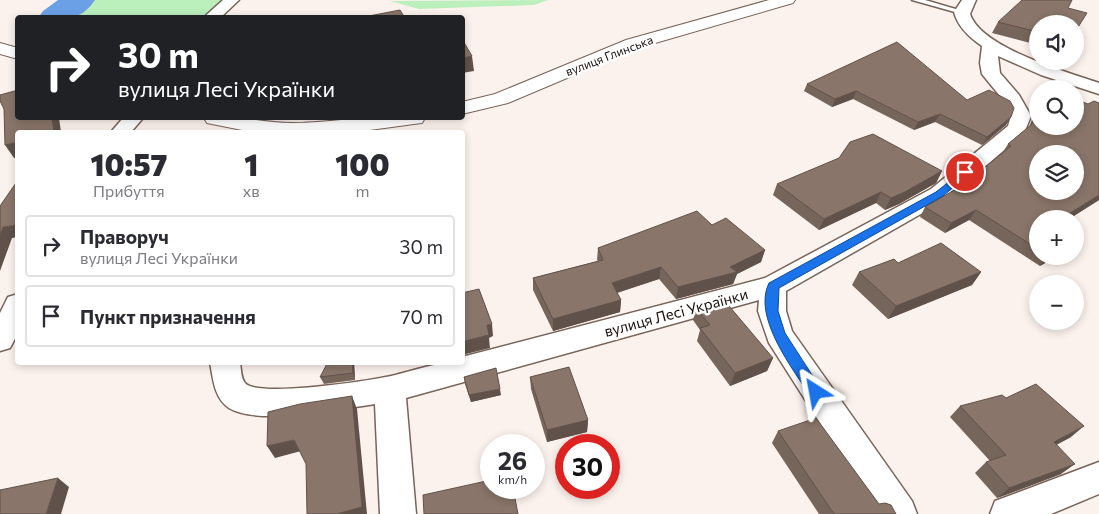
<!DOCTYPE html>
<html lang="uk">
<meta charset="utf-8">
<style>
body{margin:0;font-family:Commissioner,sans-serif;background:#f2f2f3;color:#2b2b33;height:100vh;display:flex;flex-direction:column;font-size:19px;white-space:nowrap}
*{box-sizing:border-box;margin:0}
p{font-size:16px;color:#7c7c81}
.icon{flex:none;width:28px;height:28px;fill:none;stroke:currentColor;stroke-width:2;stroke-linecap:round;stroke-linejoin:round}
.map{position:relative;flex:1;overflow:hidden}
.details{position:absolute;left:15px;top:130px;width:450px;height:235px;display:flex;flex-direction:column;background:#fff;border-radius:5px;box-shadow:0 2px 8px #0003}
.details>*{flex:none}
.hud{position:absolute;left:15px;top:15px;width:450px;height:105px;border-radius:5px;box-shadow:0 2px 8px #0003;background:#202124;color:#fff;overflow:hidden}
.buttons{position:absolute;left:1029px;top:15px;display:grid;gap:10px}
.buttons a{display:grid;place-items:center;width:55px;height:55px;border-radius:50%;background:#fff;box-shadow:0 2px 8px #0003;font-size:25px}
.speed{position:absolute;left:480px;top:434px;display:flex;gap:10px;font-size:25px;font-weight:700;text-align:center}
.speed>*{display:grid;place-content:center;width:65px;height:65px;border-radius:50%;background:#fff;box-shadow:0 2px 8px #0003;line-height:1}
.speed small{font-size:12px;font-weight:400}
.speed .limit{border:8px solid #d22;background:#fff;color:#111}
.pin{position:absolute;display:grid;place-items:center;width:42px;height:42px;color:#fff;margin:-21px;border:2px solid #fff;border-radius:50%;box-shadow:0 1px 5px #0007}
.me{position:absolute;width:55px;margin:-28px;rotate:326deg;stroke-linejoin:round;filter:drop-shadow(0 0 4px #0008)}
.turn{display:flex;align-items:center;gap:18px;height:105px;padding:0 20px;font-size:22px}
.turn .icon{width:65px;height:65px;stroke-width:2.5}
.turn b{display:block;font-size:35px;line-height:42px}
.eta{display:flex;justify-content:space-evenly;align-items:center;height:85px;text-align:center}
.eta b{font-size:30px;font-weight:800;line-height:35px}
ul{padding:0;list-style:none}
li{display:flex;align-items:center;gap:15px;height:62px;margin:0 10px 8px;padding:0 10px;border:2px solid #e1e1e2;border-radius:5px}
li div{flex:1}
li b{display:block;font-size:19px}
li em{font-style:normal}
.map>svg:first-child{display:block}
.green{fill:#bbf0bd}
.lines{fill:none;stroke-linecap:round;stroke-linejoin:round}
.river{fill:#6ba0e6;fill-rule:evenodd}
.lane-casing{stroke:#786459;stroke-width:3}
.street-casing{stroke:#786459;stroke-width:3}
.secondary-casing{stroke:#786459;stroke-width:2}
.lane{fill:#fff;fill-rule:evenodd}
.street{fill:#fff;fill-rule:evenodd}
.secondary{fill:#fff;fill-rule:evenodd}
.wall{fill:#76655a}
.shaded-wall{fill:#60524a}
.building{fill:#897569;stroke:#60524a;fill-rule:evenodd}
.route{fill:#1a73e8;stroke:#114b97}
.labels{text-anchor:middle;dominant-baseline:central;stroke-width:5;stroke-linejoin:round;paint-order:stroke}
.far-street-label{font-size:12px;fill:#17100b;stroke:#fff}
.street-label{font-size:15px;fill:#17100b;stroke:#fff}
</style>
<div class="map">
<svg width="1099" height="514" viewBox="0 0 1099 514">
<rect width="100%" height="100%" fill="#fcf2ed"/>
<g class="green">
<path d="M63 0H232L210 17 37 18Z"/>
<path d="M548 0 534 5 419 9 390 1Z"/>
</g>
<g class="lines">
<path class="river" d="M58 0H95C79 23 63 18 38 18L43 11Z"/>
<defs>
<path id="lane" d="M912 0H925L966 12 962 14Z"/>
<g id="street">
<path d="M223 0H239L220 18H203Z"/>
<path d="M962 0H976L970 14C981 48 1067 72 1099 83V94L1041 75 998 56 1000 73 1019 95 1031 116 1024 133 947 199 786 291V311L792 331 912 501 917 514H878L769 343 758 311 759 300 406 398 416 514H380L375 404C341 409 259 426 229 408 214 398 213 378 210 362H240C241 369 241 380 246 384 262 397 368 381 391 376 416 370 437 362 462 362V357L765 278 931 189 1008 126 1011 116 1004 101 982 74 980 63 982 46C969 37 958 27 954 12Z"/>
<path d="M123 118H143L131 132H111Z"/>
<path d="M18 294V333L10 348 0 351V313L8 297Z"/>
<path d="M1099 462V494L1051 514H990L995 501Z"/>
</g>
<g id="secondary">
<path d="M769 0H795L793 3 638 48 508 103 462 114V102L495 94 626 40Z"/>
<path d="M0 43 18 48V59L0 54Z"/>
<path d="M204 118C233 114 263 123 292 123 335 123 381 112 425 118L422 123 414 124 355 132H252L207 123Z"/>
</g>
</defs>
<use href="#lane" class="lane-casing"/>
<use href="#street" class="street-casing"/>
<use href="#secondary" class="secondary-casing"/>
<use href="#lane" class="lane"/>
<use href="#street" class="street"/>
<use href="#secondary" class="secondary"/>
</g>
<g class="wall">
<path d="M998 22 1038 24V45L992 33Z"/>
<path d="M807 84 967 100 1006 125 982 145 935 122 914 130 853 99 832 107 804 91Z"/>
<path d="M1038 99V126L1099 200 1069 219H1038V256H1057L1040 266 969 220 945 233 920 217 925 207 963 185 1003 152 1008 144 1029 127 1033 117 1030 110 1036 100Z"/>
<path d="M942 171 936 183 899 204 885 210 876 203 819 230 773 195 777 184Z"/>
<path d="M712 225 765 250 761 262 737 274 733 284 676 299 659 279 617 293 621 300 620 312 553 331 533 290V278L598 261 597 260 598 248Z"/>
<path d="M898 263 981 272 972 285 888 319 852 285 859 272Z"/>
<path d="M696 308 773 358 767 371 730 386 697 341 700 330 693 320Z"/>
<path d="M354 362 355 380 324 384 320 377Z"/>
<path d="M464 377 501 395 471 402 465 384Z"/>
<path d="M530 377 588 420 587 432 547 442 531 389Z"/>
<path d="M1006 398 1071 437 1056 445 1061 474 997 498 975 473 986 462 990 461 950 417 960 406Z"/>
<path d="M778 431 879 504 896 514H819L772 443Z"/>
</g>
<g class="shaded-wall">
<path d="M472 56 474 71 462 73V58Z"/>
<path d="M856 91 853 99 832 107 835 99Z"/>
<path d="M940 114 935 122 914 130 918 122Z"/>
<path d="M1011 117 1006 125 982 145 987 137Z"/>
<path d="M52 118H59L61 132H53Z"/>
<path d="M18 142V157L14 158 5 145Z"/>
<path d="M942 171 936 183 899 204 885 210 891 198Z"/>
<path d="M881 192 876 203 819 230 824 219Z"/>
<path d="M1099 195V200L1069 219H1061Z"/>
<path d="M976 210 969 220 945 233 951 223Z"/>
<path d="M18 225V237L12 238 0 271V235L3 227Z"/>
<path d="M765 250 761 262 737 274 733 284 676 299 678 287 730 267Z"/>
<path d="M1047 256H1057L1040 266Z"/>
<path d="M661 267 659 279 610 295 612 283Z"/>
<path d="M981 272 972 285 888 319 896 306Z"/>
<path d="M621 300 620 312 553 331V319Z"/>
<path d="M492 324 493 336 489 338 490 348 462 355V342L487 325Z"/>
<path d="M773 358 767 371 730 386 735 373Z"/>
<path d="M352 362H354L355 380 353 373Z"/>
<path d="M500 389 501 395 471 402 469 395Z"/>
<path d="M352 396 357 409 367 514H337Z"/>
<path d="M588 420 587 432 547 442V430Z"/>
<path d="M1084 426 1071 437 1041 453 1054 442Z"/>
<path d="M294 440 301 451 275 458 267 446Z"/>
<path d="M1075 464 1061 474 997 498 1009 488Z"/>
<path d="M58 478 69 487 61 514H46Z"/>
</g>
<g class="building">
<path d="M1022 0H1072L1068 8 1087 13 1075 32V24H1038V32L998 22Z"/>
<path d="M400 10 405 18H369V16Z"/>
<path d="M462 39 472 56 462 58Z"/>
<path d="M897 42 967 100 989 90 1010 101 1014 108 1011 117 987 137 940 114 918 122 856 91 835 99 807 84Z"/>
<path d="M18 90V118H52L54 132H18V142L5 145 4 109 0 101V95Z"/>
<path d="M1075 99 1088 104 1094 101 1099 103V195L1061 219H1038V249L976 210 951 223 925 207 963 185 1011 146 1008 144 1032 124 1038 111V126H1075ZM1038 154H1075V191H1038Z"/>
<path d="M873 134 942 171 905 192 891 198 881 192 824 219 777 184 839 158 850 142Z"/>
<path d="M18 180V225L3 227 0 235V206Z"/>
<path d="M697 211 712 225 726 218 765 250 730 267 737 272 678 287 661 267 612 283 621 300 553 319 533 278 603 260 598 248Z"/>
<path d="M941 243 981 272 896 306 859 272 894 259 898 263Z"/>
<path d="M479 289 492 324 487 325 489 335 462 342V293Z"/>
<path d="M724 300 773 358 735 373 700 328 710 325 696 308Z"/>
<path d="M328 362H352L353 373 320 377Z"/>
<path d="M569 367 588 420 547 430 530 377Z"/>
<path d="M496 368 500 389 469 395 464 377Z"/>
<path d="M1036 384 1084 426 1054 442 1075 464 1009 488 986 462 1006 455 960 406 1002 395 1006 398Z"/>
<path d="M352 396 362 507 337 514H307L306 464 294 440 267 446 268 412 300 404Z"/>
<path d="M816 418 879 504 885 503 891 505 896 514H834L778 431Z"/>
<path d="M58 478 46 514H0V490Z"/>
<path d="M491 480V488H513L518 514H424L423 495Z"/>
</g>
<path class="route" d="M965 169 970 172 969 174 943 196 779 288 778 311 785 333 823 392 821 397 816 398 811 397C793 369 752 317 769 283L936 192Z"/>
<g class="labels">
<g class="far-street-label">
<text transform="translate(609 55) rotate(-21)">вулиця Глинська</text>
</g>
<g class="street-label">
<text transform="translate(676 312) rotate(-15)">вулиця Лесі Українки</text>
</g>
</g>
</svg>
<div class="buttons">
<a><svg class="icon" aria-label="sound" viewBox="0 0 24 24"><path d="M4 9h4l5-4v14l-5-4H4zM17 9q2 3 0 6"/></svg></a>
<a><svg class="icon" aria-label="search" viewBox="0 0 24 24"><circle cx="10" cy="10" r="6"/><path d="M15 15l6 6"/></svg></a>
<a><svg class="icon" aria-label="layers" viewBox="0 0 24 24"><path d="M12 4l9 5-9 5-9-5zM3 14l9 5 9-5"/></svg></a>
<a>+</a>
<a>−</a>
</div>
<div class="speed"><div>26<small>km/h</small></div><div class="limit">30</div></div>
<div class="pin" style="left:965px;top:172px;background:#d93025"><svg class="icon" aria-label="arrive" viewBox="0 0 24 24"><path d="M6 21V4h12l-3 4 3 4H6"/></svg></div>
<svg class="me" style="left:816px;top:392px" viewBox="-20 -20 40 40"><path d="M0-17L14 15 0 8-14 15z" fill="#1a73e8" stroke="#fff" stroke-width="4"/></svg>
<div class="hud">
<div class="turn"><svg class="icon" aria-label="right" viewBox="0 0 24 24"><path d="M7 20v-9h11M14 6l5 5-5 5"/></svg><div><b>30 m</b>вулиця Лесі Українки</div></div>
</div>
<section class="details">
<div class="eta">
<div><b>10:57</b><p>Прибуття</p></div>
<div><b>1</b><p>хв</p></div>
<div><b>100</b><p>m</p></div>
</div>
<ul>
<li><svg class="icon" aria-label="right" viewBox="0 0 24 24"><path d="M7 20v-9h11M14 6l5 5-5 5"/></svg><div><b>Праворуч</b><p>вулиця Лесі Українки</p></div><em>30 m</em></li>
<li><svg class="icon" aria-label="arrive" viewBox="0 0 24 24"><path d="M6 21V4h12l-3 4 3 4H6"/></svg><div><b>Пункт призначення</b></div><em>70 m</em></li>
</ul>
</section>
</div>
